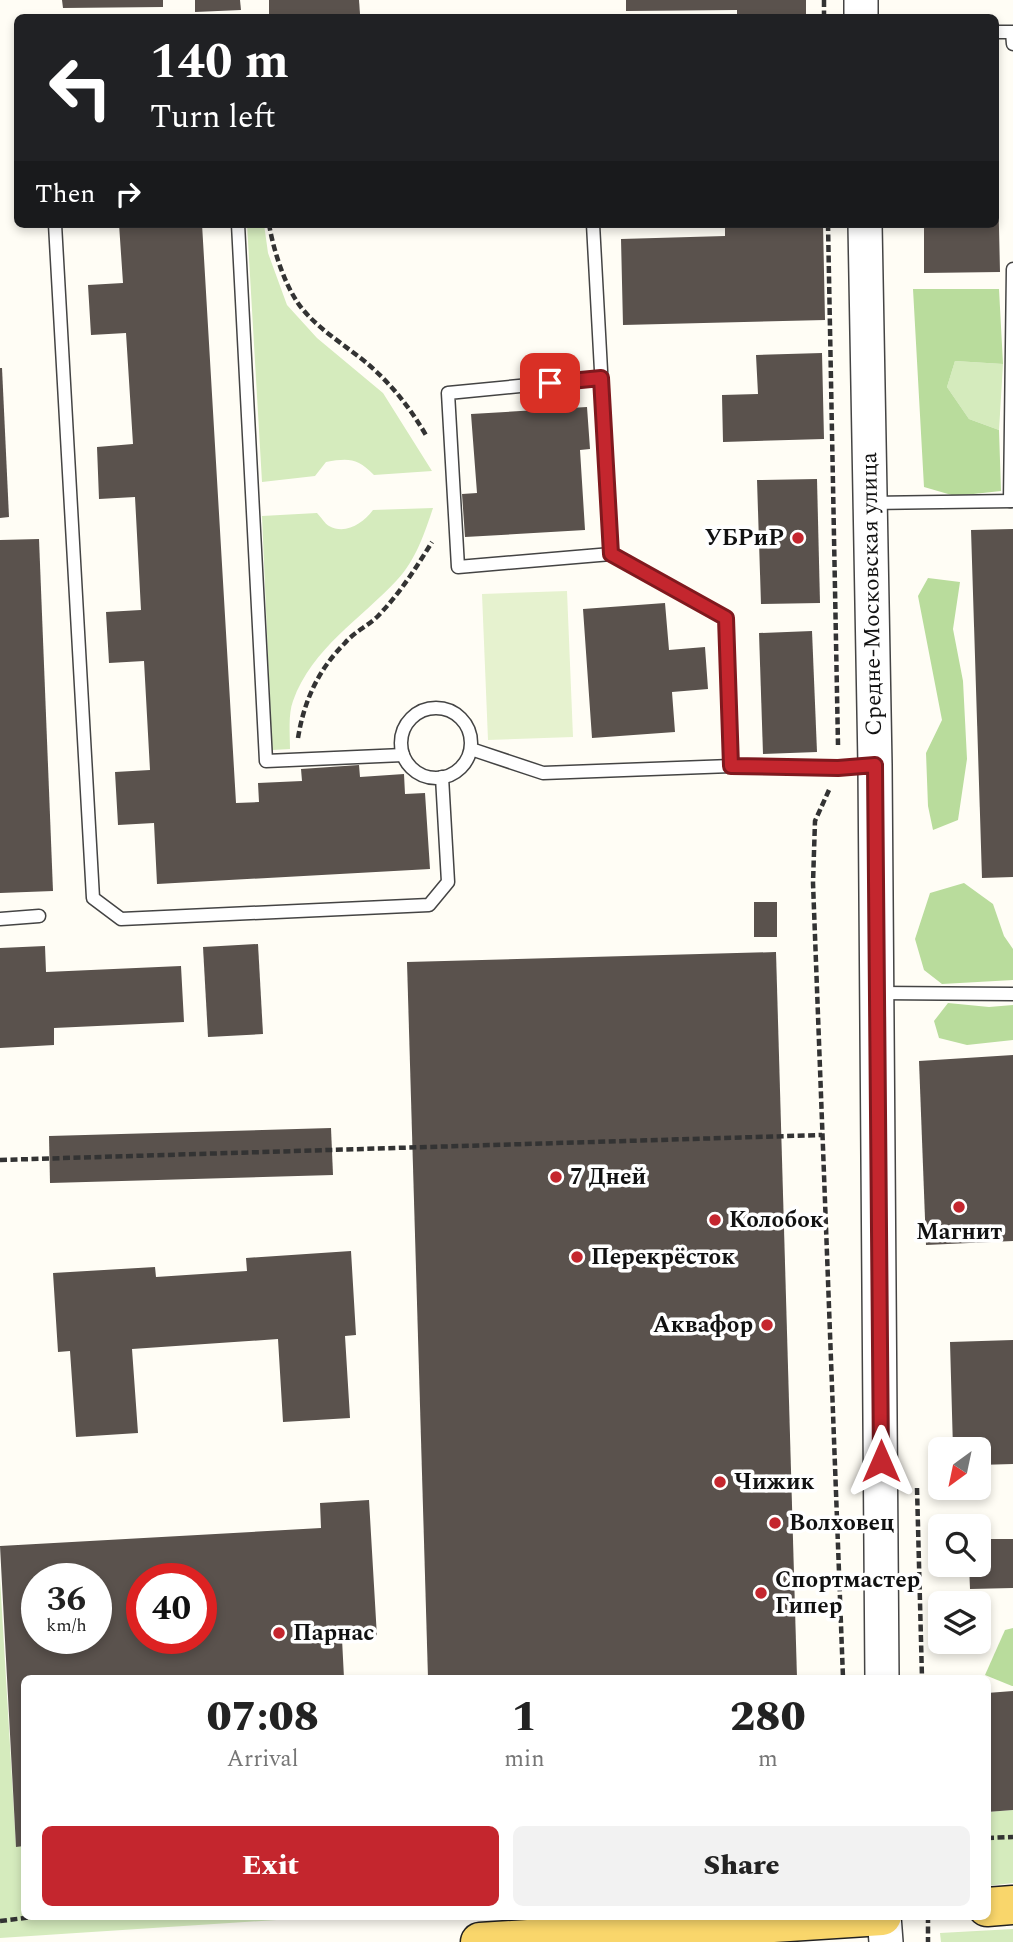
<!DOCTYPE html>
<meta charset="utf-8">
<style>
body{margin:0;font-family:Spectral,serif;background:#f2f2f2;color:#222;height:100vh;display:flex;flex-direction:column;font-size:26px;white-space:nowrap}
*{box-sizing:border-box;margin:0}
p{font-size:23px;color:#767676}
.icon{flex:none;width:38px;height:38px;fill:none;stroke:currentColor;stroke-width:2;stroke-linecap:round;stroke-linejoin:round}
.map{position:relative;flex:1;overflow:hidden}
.details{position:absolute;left:21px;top:1675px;width:970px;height:245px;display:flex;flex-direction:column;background:#fff;border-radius:10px;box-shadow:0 4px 10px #0003}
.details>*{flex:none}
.top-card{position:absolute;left:14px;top:14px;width:985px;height:214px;border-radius:10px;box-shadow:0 4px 10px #0003;background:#202124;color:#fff;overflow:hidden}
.needle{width:46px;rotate:213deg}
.fabs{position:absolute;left:928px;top:1437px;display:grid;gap:14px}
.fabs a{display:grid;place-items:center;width:63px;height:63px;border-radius:10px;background:#fff;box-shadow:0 4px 10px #0003;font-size:35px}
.speed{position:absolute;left:21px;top:1563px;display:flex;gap:14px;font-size:35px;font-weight:700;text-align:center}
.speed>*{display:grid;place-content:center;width:91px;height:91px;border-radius:50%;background:#fff;box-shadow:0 4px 10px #0003;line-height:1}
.speed small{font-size:18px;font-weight:400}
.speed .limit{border:10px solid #d22;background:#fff;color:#111}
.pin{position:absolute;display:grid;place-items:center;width:60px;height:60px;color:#fff;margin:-30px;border-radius:14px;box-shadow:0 4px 10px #0006}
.me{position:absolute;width:77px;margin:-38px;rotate:0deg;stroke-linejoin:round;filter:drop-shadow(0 0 5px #0008)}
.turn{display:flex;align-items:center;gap:24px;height:147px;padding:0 21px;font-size:32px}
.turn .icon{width:91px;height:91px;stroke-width:2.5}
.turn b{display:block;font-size:49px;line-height:60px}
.then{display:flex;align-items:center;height:66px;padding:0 21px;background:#0003;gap:14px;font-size:26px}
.eta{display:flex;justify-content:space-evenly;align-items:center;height:119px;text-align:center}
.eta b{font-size:42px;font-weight:800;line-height:49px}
.cta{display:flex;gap:14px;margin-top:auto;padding:14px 21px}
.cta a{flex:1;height:80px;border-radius:10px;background:#c4262e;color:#fff;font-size:28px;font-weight:800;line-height:80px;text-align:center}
.cta a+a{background:#f2f2f2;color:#222}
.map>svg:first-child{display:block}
.green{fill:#d5ebbd}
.forest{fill:#b9dc9c}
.pitch{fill:#e6f2cf}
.building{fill:#5a524d;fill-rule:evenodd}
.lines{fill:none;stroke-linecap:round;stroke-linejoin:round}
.service-casing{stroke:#444;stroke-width:15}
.tertiary-casing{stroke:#444;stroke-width:36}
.primary-casing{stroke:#222;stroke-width:41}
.path{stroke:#333;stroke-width:4.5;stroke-dasharray:7 3.5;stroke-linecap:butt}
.service{stroke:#fff;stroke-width:12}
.tertiary{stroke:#fff;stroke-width:33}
.primary{stroke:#f9d66b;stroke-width:38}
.route-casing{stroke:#7f191e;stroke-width:18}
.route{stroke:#c4262e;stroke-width:12}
.poi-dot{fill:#c4262e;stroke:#fff;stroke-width:2.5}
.labels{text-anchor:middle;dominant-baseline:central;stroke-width:7;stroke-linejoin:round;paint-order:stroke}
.poi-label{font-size:23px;font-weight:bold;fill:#111;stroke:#fff;text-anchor:start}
.street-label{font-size:23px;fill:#111;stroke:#fff}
</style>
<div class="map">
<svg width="1013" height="1942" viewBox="0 0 1013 1942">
<rect width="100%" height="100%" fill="#fffdf5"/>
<g class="green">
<path d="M247 224H264L268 253 287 305 317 338 383 393 432 471 374 475C357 458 349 458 326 462L315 476 262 482Z"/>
<path d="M955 361 1003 364 999 430 969 419 947 387Z"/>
<path d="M433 508C425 532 416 560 397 580 361 619 312 648 293 701 288 714 290 734 290 749L272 750 262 516 317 513C321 517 325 524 329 526 346 535 363 523 373 510Z"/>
<path d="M0 1578 16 1846H24V1916H337L0 1938Z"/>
<path d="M1013 1810V1883L987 1886V1812Z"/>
<path d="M1013 1929V1942H941L940 1933Z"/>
</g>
<g class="forest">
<path d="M913 289H999L1003 364 955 361 947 387 969 419 999 430 1001 491 955 496 924 487Z"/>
<path d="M928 578 960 582 953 629 963 681 967 759 958 820 933 830 928 806 926 753 942 720 918 596Z"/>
<path d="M964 883 993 904 1004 936 1013 949V980L942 984 924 970 915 939 930 893Z"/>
<path d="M948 1003 989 1007 1013 1005V1040L967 1045 939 1038 934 1021Z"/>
<path d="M1013 1628V1686H1012L985 1675 1005 1630Z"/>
</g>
<path class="pitch" d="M567 591 573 737 488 740 482 594Z"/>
<g class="building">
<path d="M62 0H163V7L63 8Z"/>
<path d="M195 0H240L241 10 195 12Z"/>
<path d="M269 0H359L360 14 269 16Z"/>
<path d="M626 0H806V18H737V10L626 11Z"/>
<path d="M996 185H998L1000 272 924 273V224H996Z"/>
<path d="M119 224H202L236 803 259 802 258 783 302 781 301 769 359 765 360 777 404 774 405 794 425 793 430 869 157 884 154 823 118 825 115 772 150 770 144 661 109 663 106 612 141 610 135 497 99 499 97 447 133 444 126 333 91 335 88 285 123 283Z"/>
<path d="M725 224H823L825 320 623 325 621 239 725 236Z"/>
<path d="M822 353 824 439 723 442 722 395 758 394 756 355Z"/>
<path d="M0 368H2L9 517 0 518Z"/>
<path d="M587 407 590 449 580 450 585 530 465 537 462 494 477 493 471 414Z"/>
<path d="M817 479 820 603 761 604 757 480Z"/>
<path d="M1013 529V877L982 878 971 530Z"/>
<path d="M39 539 53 891 0 893V540Z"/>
<path d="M665 603 669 650 705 647 708 689 672 692 675 732 592 738 583 609Z"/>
<path d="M812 631 817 752 763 754 759 633Z"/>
<rect x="754" y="902" width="23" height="35"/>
<path d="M258 944 263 1034 208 1037 203 947Z"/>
<path d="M45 946 46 972 181 966 184 1022 54 1028V1045L0 1048V948Z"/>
<path d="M776 952 797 1678H428L407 962Z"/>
<path d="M1013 1055V1241L926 1245 919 1061Z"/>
<path d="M331 1128 333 1175 50 1183 49 1136Z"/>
<path d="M351 1251 356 1335 345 1336 350 1418 283 1422 278 1339 132 1349 138 1433 76 1437 70 1351 58 1352 53 1273 155 1267 156 1277 247 1271 246 1258Z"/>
<path d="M1013 1340V1464L978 1465V1449H953L950 1342Z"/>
<path d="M369 1500 377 1637 342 1639 344 1678H24V1846L16 1847 0 1546 321 1528 320 1503ZM37 1578H96V1638H37ZM142 1578H201V1638H142Z"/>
<path d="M978 1539H1013V1588L970 1589 969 1564H978Z"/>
<path d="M1013 1691V1810L987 1812V1693Z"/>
</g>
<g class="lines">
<defs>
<g id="service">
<path d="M996 32H1012L1013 44"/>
<path d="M55 224 93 898 121 919 429 905 448 882 442 777"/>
<path d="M238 224 266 761 403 755"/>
<path d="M593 224 611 554 726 618 731 766"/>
<path d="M601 378 448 393 458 567 611 554"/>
<path d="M1010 501 1013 269"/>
<path d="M870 503 1013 501"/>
<circle cx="436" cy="743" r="35"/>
<path d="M471 749 543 773 731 766 838 768 875 765"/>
<path d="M0 919 39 916"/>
<path d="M877 993 1013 994"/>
</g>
<g id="tertiary">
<path d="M861 0V18"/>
<path d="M865 224 875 765 882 1678"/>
<path d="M884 1916 886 1942"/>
</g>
<g id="primary">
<path d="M987 1907 1013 1905"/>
<path d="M480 1942 882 1916"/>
</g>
</defs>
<use href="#service" class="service-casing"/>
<use href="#tertiary" class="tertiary-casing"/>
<use href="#primary" class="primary-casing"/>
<g class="path">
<path d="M824 0V18"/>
<path d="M269 224C273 248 283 280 296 300 312 326 347 346 369 365 393 386 411 409 427 437"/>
<path d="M828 224 838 745"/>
<path d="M298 738C304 701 318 670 345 643 354 632 368 626 378 616 400 593 416 568 432 542"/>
<path d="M829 790 815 821 813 883 843 1678"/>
<path d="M0 1160 822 1135"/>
<path d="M917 1488 922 1678"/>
<path d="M987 1838 1013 1837"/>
<path d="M928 1916V1942"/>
<path d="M0 1921 41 1916"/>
</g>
<use href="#service" class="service"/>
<use href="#tertiary" class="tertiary"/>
<use href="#primary" class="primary"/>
</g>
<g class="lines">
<defs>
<path id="route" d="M550 383 601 378 611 554 726 618 731 766 838 768 875 765 881 1461"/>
</defs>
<use href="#route" class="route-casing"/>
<use href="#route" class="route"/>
</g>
<g class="poi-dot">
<circle cx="798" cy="538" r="7"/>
<circle cx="556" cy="1177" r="7"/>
<circle cx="959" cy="1207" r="7"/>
<circle cx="715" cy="1220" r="7"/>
<circle cx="577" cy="1257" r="7"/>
<circle cx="767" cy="1325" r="7"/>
<circle cx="720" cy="1482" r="7"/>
<circle cx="775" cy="1523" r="7"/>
<circle cx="761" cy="1593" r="7"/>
<circle cx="279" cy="1633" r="7"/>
</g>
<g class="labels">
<g class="poi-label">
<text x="784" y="538" text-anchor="end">УБРиР</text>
<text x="570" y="1177">7 Дней</text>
<text x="729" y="1220">Колобок</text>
<text x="959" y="1232" text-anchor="middle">Магнит</text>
<text x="591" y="1257">Перекрёсток</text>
<text x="753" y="1325" text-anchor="end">Аквафор</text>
<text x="734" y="1482">Чижик</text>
<text x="789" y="1523">Волховец</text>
<text x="775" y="1580">Спортмастер<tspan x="775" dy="26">Гипер</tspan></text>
<text x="293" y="1633">Парнас</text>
</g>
<g class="street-label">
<text transform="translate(872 594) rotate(-91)">Средне-Московская улица</text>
</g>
</g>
</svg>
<div class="fabs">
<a><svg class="needle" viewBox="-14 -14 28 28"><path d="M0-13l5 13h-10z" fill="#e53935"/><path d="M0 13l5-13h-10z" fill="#767676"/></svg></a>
<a><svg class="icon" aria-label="search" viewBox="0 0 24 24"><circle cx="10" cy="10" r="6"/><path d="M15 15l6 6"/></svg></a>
<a><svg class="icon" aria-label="layers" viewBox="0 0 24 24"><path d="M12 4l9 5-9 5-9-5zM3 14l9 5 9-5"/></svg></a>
</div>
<div class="speed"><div>36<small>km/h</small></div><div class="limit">40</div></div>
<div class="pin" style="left:550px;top:383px;background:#d93025"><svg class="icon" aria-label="arrive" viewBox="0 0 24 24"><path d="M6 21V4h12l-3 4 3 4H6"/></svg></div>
<svg class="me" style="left:881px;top:1461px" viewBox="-20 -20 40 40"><path d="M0-17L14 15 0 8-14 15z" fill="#c4262e" stroke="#fff" stroke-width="4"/></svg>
<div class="top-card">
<div class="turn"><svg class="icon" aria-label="left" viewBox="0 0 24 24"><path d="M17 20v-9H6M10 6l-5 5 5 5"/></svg><div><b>140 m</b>Turn left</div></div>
<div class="then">Then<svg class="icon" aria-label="right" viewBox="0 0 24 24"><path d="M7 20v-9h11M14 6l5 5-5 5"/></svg></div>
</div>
<section class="details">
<div class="eta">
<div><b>07:08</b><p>Arrival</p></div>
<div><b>1</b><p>min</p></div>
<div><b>280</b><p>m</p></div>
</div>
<div class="cta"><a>Exit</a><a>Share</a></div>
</section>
</div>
